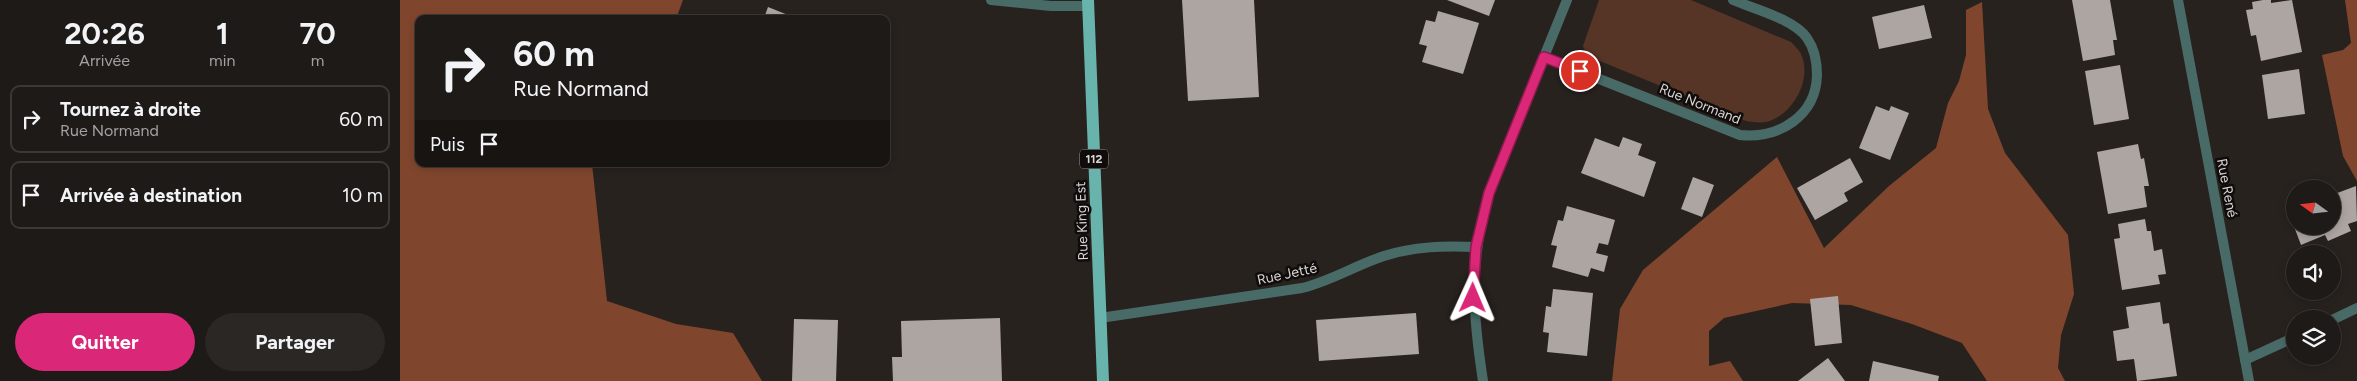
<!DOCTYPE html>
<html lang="fr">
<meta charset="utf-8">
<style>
body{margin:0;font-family:Figtree,sans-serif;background:#2b2724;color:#f1f3f6;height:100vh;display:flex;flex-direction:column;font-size:19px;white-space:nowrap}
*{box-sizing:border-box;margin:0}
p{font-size:16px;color:#a1a1a1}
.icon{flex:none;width:28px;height:28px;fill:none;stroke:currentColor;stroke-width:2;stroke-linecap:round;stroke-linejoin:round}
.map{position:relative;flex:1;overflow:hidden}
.sheet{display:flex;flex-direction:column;background:#1e1a17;width:400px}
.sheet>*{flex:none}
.guide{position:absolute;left:15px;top:15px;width:475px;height:152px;border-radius:10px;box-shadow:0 2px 8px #0003,0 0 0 1px #3c3836;background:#1e1a17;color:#f1f3f6;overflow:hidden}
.needle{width:32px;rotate:285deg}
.buttons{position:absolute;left:1886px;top:180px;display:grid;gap:10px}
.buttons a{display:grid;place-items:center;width:55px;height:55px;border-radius:50%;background:#1e1a17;box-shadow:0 2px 8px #0003,0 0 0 1px #3c3836;font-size:25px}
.pin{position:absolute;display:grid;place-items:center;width:42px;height:42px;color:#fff;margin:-21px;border:2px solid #fff;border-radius:50%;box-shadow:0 1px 5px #0007}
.me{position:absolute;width:55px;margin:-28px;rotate:1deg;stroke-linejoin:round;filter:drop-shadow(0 0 4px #0008)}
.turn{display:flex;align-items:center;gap:18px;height:105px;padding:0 15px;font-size:22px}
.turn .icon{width:65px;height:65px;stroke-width:2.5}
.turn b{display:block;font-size:35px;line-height:42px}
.then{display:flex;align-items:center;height:48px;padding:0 15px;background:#0003;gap:10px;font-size:19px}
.eta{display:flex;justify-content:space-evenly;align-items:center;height:85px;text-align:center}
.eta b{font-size:30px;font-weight:700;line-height:35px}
.cta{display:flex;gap:10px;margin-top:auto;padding:10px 15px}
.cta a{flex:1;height:58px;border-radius:30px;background:#db2777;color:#fff;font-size:20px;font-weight:700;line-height:58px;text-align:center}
.cta a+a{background:#2b2724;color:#f1f3f6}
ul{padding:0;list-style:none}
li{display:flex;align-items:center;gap:15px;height:68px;margin:0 10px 8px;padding:0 5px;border:2px solid #3c3836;border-radius:10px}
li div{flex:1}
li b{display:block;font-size:19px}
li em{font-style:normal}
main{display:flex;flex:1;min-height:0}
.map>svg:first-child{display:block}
.green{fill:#563426}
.forest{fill:#80462d}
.building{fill:#ada5a2}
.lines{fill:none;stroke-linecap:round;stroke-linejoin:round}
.minor{stroke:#496b67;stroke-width:10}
.primary{stroke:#68b3ac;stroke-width:12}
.route-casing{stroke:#8e194d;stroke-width:12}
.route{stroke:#db2777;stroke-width:9}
.labels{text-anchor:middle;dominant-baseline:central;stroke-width:5;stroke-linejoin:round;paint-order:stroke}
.shield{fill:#0f0c0b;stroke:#9c9997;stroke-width:1}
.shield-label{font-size:12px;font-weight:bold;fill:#d9d5d3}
.street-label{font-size:14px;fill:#d9d5d3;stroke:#0f0c0b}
</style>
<main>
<section class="sheet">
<div class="eta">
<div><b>20:26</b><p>Arrivée</p></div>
<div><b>1</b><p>min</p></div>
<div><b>70</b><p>m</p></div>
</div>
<ul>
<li><svg class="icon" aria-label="right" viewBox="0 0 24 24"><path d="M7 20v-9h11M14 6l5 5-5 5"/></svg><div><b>Tournez à droite</b><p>Rue Normand</p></div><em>60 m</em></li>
<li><svg class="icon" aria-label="arrive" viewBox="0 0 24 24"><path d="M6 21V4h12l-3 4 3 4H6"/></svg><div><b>Arrivée à destination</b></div><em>10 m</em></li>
</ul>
<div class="cta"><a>Quitter</a><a>Partager</a></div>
</section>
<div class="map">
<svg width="1957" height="381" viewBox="0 0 1957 381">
<rect width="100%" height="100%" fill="#28221f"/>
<path class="green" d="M1199 0H1291L1391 42C1394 45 1399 50 1401 54 1413 80 1392 116 1366 122 1360 123 1352 122 1346 121L1195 59 1186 54 1183 46Z"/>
<g class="forest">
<path d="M0 0H283L276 19H19V164H192L207 301 276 324 333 333 362 381H0Z"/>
<path d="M1945 0H1957V181L1943 156 1922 55 1943 50 1951 43Z"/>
<path d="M1582 2 1588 109 1605 153 1668 235 1674 294 1661 335 1658 368 1665 381H1587L1562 343 1512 324 1451 305 1392 303 1324 318 1309 331V366L1330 361 1343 381H1212L1220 309 1243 270 1377 157 1424 248 1489 186 1536 148 1548 103 1559 81 1566 55V10Z"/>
</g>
<g class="building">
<path d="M782 0H854L859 97 788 101Z"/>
<path d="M1047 0H1095L1089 16Z"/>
<path d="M1672 0H1710L1717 40H1713L1715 55 1683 61Z"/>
<path d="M1863 0H1871V3L1892 0 1902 52 1861 61 1856 35 1851 36 1846 10 1853 9 1852 2Z"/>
<path d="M1524 5 1532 38 1479 49 1472 17Z"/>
<path d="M368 7 398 19H358L359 16 364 18Z"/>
<path d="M1038 11 1079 23 1063 74 1022 62 1027 46 1019 44 1026 20 1035 22Z"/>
<path d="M1720 65 1729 119 1694 125 1685 71Z"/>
<path d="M1899 69 1905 114 1868 119 1862 75Z"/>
<path d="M1476 106 1489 111 1491 106 1509 113 1490 160 1459 148Z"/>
<path d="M1223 137 1242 144 1238 155 1256 162 1244 197 1181 173 1195 138 1219 147Z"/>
<path d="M1738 144 1741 159 1744 158 1749 186H1744L1747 207 1708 214 1697 152Z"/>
<path d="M1450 158 1463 182 1444 193 1448 201 1415 220 1397 188Z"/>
<path d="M1293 177 1314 185 1302 217 1281 209Z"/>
<path d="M1956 186 1957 221 1948 224 1951 231 1928 241 1925 235 1901 245 1889 213 1895 211V226H1932V195Z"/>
<path d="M1167 206 1215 220 1208 245 1199 243 1196 253 1208 256 1204 272 1191 268 1188 277 1152 267 1157 246 1151 245 1158 220 1163 221Z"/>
<path d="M1745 219 1747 231H1751L1754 251 1762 249 1766 274 1758 275 1760 284 1722 290 1714 239 1720 238 1718 224Z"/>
<path d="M1153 289 1193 293 1187 356 1147 352 1149 333 1143 332 1146 306 1151 307Z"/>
<path d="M1438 296 1442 343 1415 346 1410 299Z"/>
<path d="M1760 302 1763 324 1769 323 1777 376 1737 381 1734 359 1717 361 1713 331 1729 328 1726 307Z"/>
<path d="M1016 313 1019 354 919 361 916 320Z"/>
<path d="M600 318 602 381H493L492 357H502L501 321Z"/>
<path d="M394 319 438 320 436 381H392Z"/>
<path d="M1428 358 1445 381H1398Z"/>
<path d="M1473 361 1539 376 1538 381H1469Z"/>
</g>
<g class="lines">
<g class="minor">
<path d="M591 0 651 6H688"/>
<path d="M1778 0 1849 381"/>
<path d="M1144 57 1340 135C1379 139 1416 116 1417 75 1417 62 1414 48 1407 38 1394 19 1354 9 1333 0"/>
<path d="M700 318 902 288C931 281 956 265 984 256 1014 246 1045 246 1076 247"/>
<path d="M1932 320 1957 308"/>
<path d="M1845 360 1895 337"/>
<path d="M1083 381C1072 309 1069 264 1089 193L1167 0"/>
</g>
<path class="primary" d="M688 0 703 381"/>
</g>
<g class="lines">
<defs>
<path id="route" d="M1073 298 1076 247 1089 193 1144 57 1180 71"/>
</defs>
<use href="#route" class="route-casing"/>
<use href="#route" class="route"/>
</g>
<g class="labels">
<rect class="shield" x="680" y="149.5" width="28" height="19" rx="4"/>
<g class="shield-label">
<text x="694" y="159">112</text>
</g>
<g class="street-label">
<text transform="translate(1300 104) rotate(22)">Rue Normand</text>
<text transform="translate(1827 188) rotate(79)">Rue René</text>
<text transform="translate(682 221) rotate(-92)">Rue King Est</text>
<text transform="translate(887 274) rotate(-12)">Rue Jetté</text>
</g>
</g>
</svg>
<div class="buttons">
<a><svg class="needle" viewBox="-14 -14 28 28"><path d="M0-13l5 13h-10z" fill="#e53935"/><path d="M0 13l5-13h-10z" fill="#a1a1a1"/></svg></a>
<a><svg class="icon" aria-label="sound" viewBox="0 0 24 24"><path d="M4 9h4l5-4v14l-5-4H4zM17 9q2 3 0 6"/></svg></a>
<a><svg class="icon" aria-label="layers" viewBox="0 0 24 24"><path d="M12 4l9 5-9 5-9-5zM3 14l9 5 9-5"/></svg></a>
</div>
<div class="pin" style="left:1180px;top:71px;background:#d93025"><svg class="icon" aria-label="arrive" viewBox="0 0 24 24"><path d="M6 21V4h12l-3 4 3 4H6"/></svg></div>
<svg class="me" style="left:1073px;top:298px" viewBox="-20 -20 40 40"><path d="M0-17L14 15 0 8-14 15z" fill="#db2777" stroke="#fff" stroke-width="4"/></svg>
<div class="guide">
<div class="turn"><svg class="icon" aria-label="right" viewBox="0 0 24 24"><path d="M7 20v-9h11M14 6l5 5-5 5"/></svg><div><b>60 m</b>Rue Normand</div></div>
<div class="then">Puis<svg class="icon" aria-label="arrive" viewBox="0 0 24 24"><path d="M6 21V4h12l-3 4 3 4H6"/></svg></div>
</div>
</div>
</main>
